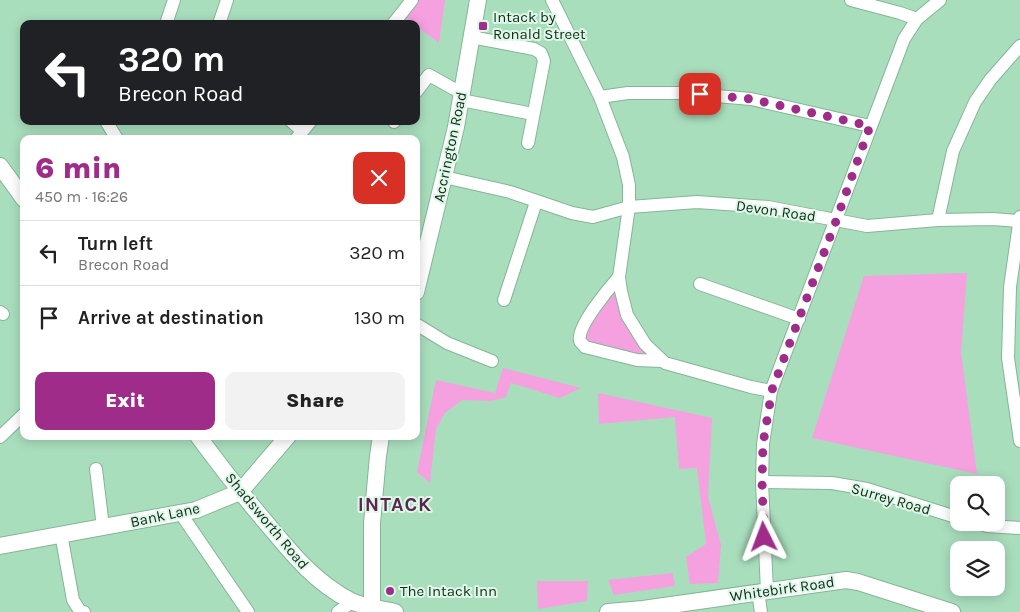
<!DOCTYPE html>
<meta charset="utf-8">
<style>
body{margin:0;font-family:Karla,sans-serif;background:#f2f2f2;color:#222;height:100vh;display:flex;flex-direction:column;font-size:19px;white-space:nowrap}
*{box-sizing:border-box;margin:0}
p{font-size:16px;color:#767676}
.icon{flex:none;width:28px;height:28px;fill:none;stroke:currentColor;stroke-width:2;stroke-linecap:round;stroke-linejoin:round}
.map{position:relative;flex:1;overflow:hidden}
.drawer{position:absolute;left:20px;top:135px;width:400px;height:305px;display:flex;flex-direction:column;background:#fff;border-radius:10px;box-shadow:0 2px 12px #0003}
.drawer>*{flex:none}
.banner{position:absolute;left:20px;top:20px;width:400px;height:105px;border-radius:10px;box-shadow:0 2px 12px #0003;background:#202124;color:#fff;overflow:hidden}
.controls{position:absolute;left:950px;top:476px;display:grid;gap:10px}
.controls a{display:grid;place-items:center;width:55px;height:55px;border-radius:10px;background:#fff;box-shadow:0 2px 12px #0003;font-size:25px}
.pin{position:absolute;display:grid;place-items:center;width:42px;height:42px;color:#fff;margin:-21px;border-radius:10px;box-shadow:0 2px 8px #0006}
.me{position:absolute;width:55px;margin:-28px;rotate:357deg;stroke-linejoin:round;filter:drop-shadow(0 0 4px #0008)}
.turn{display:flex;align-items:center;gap:18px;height:105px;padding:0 15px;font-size:22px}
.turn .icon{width:65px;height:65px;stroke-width:2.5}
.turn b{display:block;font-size:35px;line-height:42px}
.round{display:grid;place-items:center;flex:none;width:52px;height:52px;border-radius:10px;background:#f2f2f2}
.overview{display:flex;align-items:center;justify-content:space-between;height:85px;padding:0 15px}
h1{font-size:30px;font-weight:800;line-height:38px;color:#9e2c88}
.action{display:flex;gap:10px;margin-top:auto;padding:10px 15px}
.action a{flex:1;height:58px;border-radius:10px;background:#9e2c88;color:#fff;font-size:20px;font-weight:800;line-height:58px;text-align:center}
.action a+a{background:#f2f2f2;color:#222}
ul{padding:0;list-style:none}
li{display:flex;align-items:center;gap:15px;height:65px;padding:0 15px;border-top:1px solid #e0e0e0}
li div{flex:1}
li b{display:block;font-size:19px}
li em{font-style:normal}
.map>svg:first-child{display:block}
.green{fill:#f5a0df}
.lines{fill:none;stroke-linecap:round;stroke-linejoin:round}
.minor-casing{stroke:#83b696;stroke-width:14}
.major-casing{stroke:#83b696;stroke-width:18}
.minor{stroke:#fff;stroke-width:12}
.major{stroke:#fff;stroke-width:16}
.route{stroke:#9e2c88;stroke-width:9;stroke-dasharray:0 16.2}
.poi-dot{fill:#9e2c88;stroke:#def8e7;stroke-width:2}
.labels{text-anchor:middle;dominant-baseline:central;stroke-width:4;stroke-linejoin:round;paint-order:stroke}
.poi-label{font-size:15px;fill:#13281c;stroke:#def8e7;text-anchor:start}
.street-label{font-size:15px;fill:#13281c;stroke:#def8e7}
.district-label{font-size:20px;font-weight:bold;letter-spacing:1px;fill:#5d2550;stroke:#def8e7}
</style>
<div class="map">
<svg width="1020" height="612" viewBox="0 0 1020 612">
<rect width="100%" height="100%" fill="#a9debd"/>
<g class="green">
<path d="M412 0H445L439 43 416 26V24H413L400 14Z"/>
<path d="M967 273 961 352 977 474 812 438 864 276Z"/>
<path d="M619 277 627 315 662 361 585 347 581 331Z"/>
<path d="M503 368 581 388 560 398 511 383 506 397 491 401 462 400 445 413 436 429 430 483 417 472 436 380 495 393Z"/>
<path d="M598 393 712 418 708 497 721 545 718 583 690 584 686 557 706 544 697 468 679 469 675 417 599 424Z"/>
<path d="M673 573 675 586 614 595 608 580Z"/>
<path d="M537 581H588L587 601 538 609Z"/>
</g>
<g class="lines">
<defs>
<g id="minor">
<path d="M552 0 600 97 623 157 629 185V207L619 277 621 291 627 315 645 344 665 363 751 387 771 391"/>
<path d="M851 0 900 13 917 19"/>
<path d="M166 24 174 0"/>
<path d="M219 24 227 0"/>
<path d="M393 24 412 0"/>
<path d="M471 37 534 49 541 53 544 61 528 143"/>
<path d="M416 92 429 75 454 89 462 92"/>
<path d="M600 97 628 93H682L751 99 870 126"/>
<path d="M461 100 533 114"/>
<path d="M106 121 117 139"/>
<path d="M291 121 302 131"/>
<path d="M394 122 395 121"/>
<path d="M296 139 311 121"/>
<path d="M444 177 510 192 572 213 593 217 629 207 697 202 768 207 867 226 938 220 993 219 1019 221"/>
<path d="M1020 217 1010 287 1008 358 1020 441"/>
<path d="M938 220 953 151 975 102 990 80 1020 46"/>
<path d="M619 277C610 287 576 327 580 341 581 343 584 345 585 347L637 360 662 361"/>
<path d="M700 284 799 319"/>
<path d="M504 300 536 202"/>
<path d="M0 312 3 314"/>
<path d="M416 324 447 343 492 361"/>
<path d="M0 437 24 414"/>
<path d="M96 469 103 527"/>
<path d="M762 482 832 483 867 489 959 518"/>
<path d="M181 514 248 612"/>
<path d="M974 522 987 526 1020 528"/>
<path d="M61 534 73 600 80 611 84 612"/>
<path d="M767 591 762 482 763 444 771 391 904 39 917 19 940 0"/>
<path d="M758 592 761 612"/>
<path d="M338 612 352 602"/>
</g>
<g id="major">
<path d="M0 166 24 199"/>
<path d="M416 292 456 127 478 0"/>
<path d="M198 436C221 467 244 497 269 526 293 555 316 583 351 601 364 607 380 609 395 612"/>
<path d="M0 546 196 510 240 492 288 436"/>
<path d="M372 612V523L378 456 381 436"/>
<path d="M608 612 643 609 846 580 858 582 952 612"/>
</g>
</defs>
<use href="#minor" class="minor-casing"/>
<use href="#major" class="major-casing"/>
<use href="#minor" class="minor"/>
<use href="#major" class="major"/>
</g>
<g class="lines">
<path class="route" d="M700 94 751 99 870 126 836 221 772 390 763 444 762 482 764 537"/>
</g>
<g class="poi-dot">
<rect x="478" y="21" width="10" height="10" rx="2.5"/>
<circle cx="390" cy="591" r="5"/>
</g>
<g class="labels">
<g class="poi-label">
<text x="493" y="17">Intack by<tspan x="493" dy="17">Ronald Street</tspan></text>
<text x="400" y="591">The Intack Inn</text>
</g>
<g class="street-label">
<text transform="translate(450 147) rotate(-78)">Accrington Road</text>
<text transform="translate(776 211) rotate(8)">Devon Road</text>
<text transform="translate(891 499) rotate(16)">Surrey Road</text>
<text transform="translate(165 515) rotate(-12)">Bank Lane</text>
<text transform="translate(267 521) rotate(50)">Shadsworth Road</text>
<text transform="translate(782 589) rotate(-8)">Whitebirk Road</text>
</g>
<g class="district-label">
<text x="395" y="504">INTACK</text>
</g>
</g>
</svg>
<div class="controls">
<a><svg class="icon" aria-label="search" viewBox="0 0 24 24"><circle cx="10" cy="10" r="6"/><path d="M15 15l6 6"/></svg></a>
<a><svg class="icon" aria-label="layers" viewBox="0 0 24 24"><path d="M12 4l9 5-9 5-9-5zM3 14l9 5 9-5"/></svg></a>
</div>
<div class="pin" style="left:700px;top:94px;background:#d93025"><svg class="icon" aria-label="arrive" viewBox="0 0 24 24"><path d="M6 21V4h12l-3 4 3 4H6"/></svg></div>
<svg class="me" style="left:764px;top:537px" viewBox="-20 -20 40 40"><path d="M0-17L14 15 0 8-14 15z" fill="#9e2c88" stroke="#fff" stroke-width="4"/></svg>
<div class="banner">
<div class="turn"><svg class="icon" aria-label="left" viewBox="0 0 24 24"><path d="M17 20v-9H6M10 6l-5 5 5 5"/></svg><div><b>320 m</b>Brecon Road</div></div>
</div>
<section class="drawer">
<div class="overview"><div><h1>6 min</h1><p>450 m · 16:26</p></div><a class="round" style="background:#d93025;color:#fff"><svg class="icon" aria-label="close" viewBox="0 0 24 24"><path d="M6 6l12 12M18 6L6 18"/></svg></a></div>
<ul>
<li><svg class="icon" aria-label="left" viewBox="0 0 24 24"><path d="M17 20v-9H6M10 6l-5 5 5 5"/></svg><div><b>Turn left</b><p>Brecon Road</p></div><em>320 m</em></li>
<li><svg class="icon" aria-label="arrive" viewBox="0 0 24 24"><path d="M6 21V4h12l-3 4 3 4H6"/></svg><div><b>Arrive at destination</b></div><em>130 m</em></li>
</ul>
<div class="action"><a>Exit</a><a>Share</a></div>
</section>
</div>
